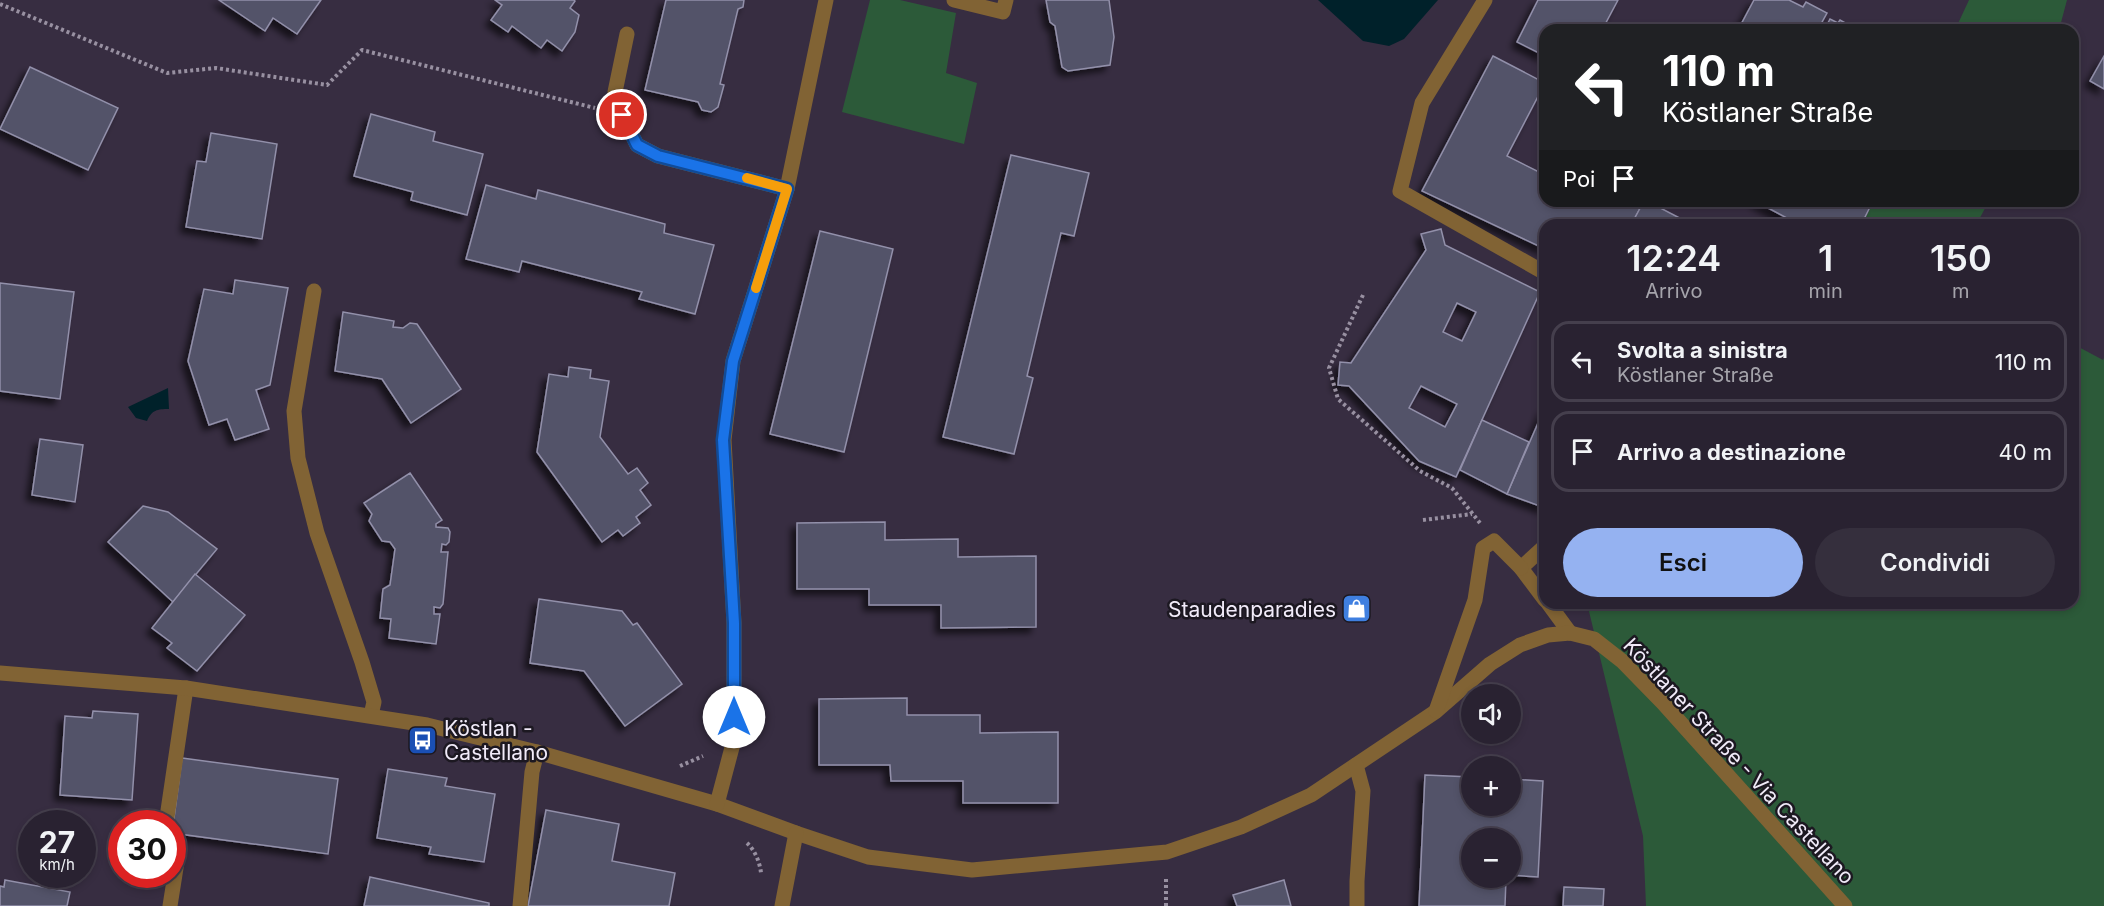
<!DOCTYPE html>
<html lang="it">
<meta charset="utf-8">
<style>
body{margin:0;font-family:Inter,sans-serif;background:#352f3d;color:#f1f3f6;height:100vh;display:flex;flex-direction:column;font-size:22px;white-space:nowrap}
*{box-sizing:border-box;margin:0}
p{font-size:20px;color:#a5a4ab}
.icon{flex:none;width:33px;height:33px;fill:none;stroke:currentColor;stroke-width:2;stroke-linecap:round;stroke-linejoin:round}
.map{position:relative;flex:1;overflow:hidden}
.panel{position:absolute;left:1539px;top:219px;width:540px;height:390px;display:flex;flex-direction:column;background:#292231;border-radius:18px;box-shadow:0 3px 9px #0003,0 0 0 2px #453f4d}
.panel>*{flex:none}
.banner{position:absolute;left:1539px;top:24px;width:540px;height:183px;border-radius:18px;box-shadow:0 3px 9px #0003,0 0 0 2px #453f4d;background:#202124;color:#fff;overflow:hidden}
.buttons{position:absolute;left:1461px;top:684px;display:grid;gap:12px}
.buttons a{display:grid;place-items:center;width:60px;height:60px;border-radius:50%;background:#292231;box-shadow:0 3px 9px #0003,0 0 0 2px #453f4d;font-size:30px}
.speed{position:absolute;left:18px;top:810px;display:flex;gap:12px;font-size:30px;font-weight:700;text-align:center}
.speed>*{display:grid;place-content:center;width:78px;height:78px;border-radius:50%;background:#292231;box-shadow:0 3px 9px #0003,0 0 0 2px #453f4d;line-height:1}
.speed small{font-size:15px;font-weight:400}
.speed .limit{border:9px solid #d22;background:#fff;color:#111}
.pin{position:absolute;display:grid;place-items:center;width:51px;height:51px;color:#fff;margin:-26px;border:3px solid #fff;border-radius:50%;box-shadow:0 2px 6px #0007}
.me{position:absolute;width:66px;margin:-33px;rotate:0deg;stroke-linejoin:round;filter:drop-shadow(0 0 4px #0008)}
.turn{display:flex;align-items:center;gap:21px;height:126px;padding:0 24px;font-size:27px}
.turn .icon{width:78px;height:78px;stroke-width:2.5}
.turn b{display:block;font-size:42px;line-height:51px}
.then{display:flex;align-items:center;height:57px;padding:0 24px;background:#0003;gap:12px;font-size:22px}
.eta{display:flex;justify-content:space-evenly;align-items:center;height:102px;text-align:center}
.eta b{font-size:36px;font-weight:600;line-height:42px}
.action{display:flex;gap:12px;margin-top:auto;padding:12px 24px}
.action a{flex:1;height:69px;border-radius:36px;background:#95b2f1;color:#111;font-size:24px;font-weight:600;line-height:69px;text-align:center}
.action a+a{background:#352f3d;color:#f1f3f6}
ul{padding:0;list-style:none}
li{display:flex;align-items:center;gap:18px;height:81px;margin:0 12px 9px;padding:0 12px;border:3px solid #453f4d;border-radius:18px}
li div{flex:1}
li b{display:block;font-size:22px}
li em{font-style:normal}
.map>svg:first-child{display:block}
.green{fill:#2c5a39}
.water{fill:#00212a}
.building{fill:#535269;stroke:#9290aa;stroke-width:1.5;fill-rule:evenodd;filter:url(#shadow)}
.lines{fill:none;stroke-linecap:round;stroke-linejoin:round}
.path{stroke:#9890a1;stroke-width:4;stroke-dasharray:3 3;stroke-linecap:butt}
.lane{stroke:#816334;stroke-width:15}
.street{stroke:#816334;stroke-width:15}
.route-casing{stroke:#114b97;stroke-width:15}
.route{stroke:#1a73e8;stroke-width:10}
.slow{stroke:#f59e0b;stroke-width:10}
.labels{text-anchor:middle;dominant-baseline:central;stroke-width:5;stroke-linejoin:round;paint-order:stroke}
.poi-label{font-size:21px;fill:#f1ebf9;stroke:#1c1821;text-anchor:end}
.street-label{font-size:21px;fill:#f1ebf9;stroke:#1c1821}
</style>
<div class="map">
<svg width="2104" height="906" viewBox="0 0 2104 906">
<defs>
<filter id="shadow"><feDropShadow dx="-5.5" dy="5.5" stdDeviation="3" flood-color="#0009"/></filter>
</defs>
<rect width="100%" height="100%" fill="#372d41"/>
<g class="green">
<path d="M870 0H900L956 13 946 73 977 83 964 144 842 112Z"/>
<path d="M1969 0H2067L2059 30H1955Z"/>
<path d="M1874 201H1989L1976 225H1862Z"/>
<path d="M2073 344 2103 360 2104 358V906H1646L1643 836 1587 603H2073Z"/>
</g>
<g class="water">
<path d="M1318 0H1438L1404 39 1389 46 1363 41Z"/>
<path d="M168 388 169 409C157 409 152 410 147 421L136 418 128 407Z"/>
</g>
<g class="building">
<path d="M219 0H321L297 34 273 18 265 31Z"/>
<path d="M495 0H574L575 1 570 8 579 15 575 32 562 51 547 40 541 48 512 26 508 32 491 20 502 5Z"/>
<path d="M666 0H744L743 7 738 9 720 84 724 85 718 107 711 112 702 110 698 102 645 90Z"/>
<path d="M1046 0H1109L1114 37 1110 65 1068 71 1062 67 1055 26 1050 22Z"/>
<path d="M1538 0H1618L1602 30H1545V56L1517 42Z"/>
<path d="M1754 0H1789L1803 7 1806 2 1827 13 1821 24 1826 27 1830 19 1838 23 1840 20 1858 30H1738Z"/>
<path d="M1493 56 1545 83 1507 156 1545 175V201H1598L1602 203 1603 201H1644L1631 225H1545V249L1422 191Z"/>
<path d="M2104 56V89L2090 81Z"/>
<path d="M30 67 118 108 88 170 0 129Z"/>
<path d="M371 114 435 132 433 141 483 154 467 215 411 200 413 192 354 176Z"/>
<path d="M211 133 277 144 262 239 186 227 197 161 206 162Z"/>
<path d="M1011 155 1089 173 1074 236 1061 233 1027 376 1033 378 1014 454 943 437Z"/>
<path d="M486 185 536 199 538 190 665 224 664 233 714 245 695 314 639 299 642 292 522 261 519 272 466 259Z"/>
<path d="M1644 201H1647L1693 225H1631Z"/>
<path d="M1755 201H1858L1870 207 1861 225H1800Z"/>
<path d="M1441 229 1445 245 1540 292 1456 477 1419 461 1349 386 1338 385 1340 362 1351 363 1426 250 1421 234ZM1457 303 1476 312 1462 341 1443 332ZM1421 386 1457 404 1445 427 1409 408Z"/>
<path d="M820 231 893 249 844 452 770 434Z"/>
<path d="M235 280 288 288 270 385 256 390 269 429 235 440 227 419 209 425 188 361 204 289 233 294Z"/>
<path d="M0 283 74 292 60 399 0 391Z"/>
<path d="M343 312 394 321 393 327 403 328 410 323 417 324 461 389 411 423 382 379 335 371Z"/>
<path d="M569 367 591 370 590 378 609 381 600 437 628 474 637 468 648 483 640 490 651 505 636 517 640 523 623 536 618 530 602 542 537 452 549 374 568 377Z"/>
<path d="M1545 407V508L1507 494Z"/>
<path d="M1482 420 1529 442 1507 494 1460 470Z"/>
<path d="M40 439 83 445 75 502 32 495Z"/>
<path d="M410 473 442 520 436 524V527L448 528 450 532 449 542 446 545 442 544 441 552H448L443 604 440 608 434 607V614H440L436 644 389 638 391 619 380 618 383 589 390 585 395 549 390 542 382 541 369 521 372 514 364 503Z"/>
<path d="M143 506 168 512 217 549 173 602 108 542Z"/>
<path d="M885 522V540L958 539V557L1036 556V627L941 628V605H869V589H797V523Z"/>
<path d="M195 574 245 615 197 671 167 648 172 643 152 628Z"/>
<path d="M539 599 622 611 633 625 637 623 682 684 625 726 584 671 530 663Z"/>
<path d="M907 698V715H980V733L1058 732V803H963V781H891L890 765H819V699Z"/>
<path d="M93 711 138 714 132 800 60 795 65 716 92 718Z"/>
<path d="M182 758 338 779 328 854 172 833Z"/>
<path d="M388 769 447 778 445 786 495 794 484 862 429 854 431 847 377 838Z"/>
<path d="M1425 775 1472 777V806H1510V779L1543 781 1538 877 1510 875V838H1472V878H1506L1505 906H1419Z"/>
<path d="M546 810 619 824 612 861 675 873 669 906H528Z"/>
<path d="M370 877 489 903V906H364Z"/>
<path d="M5 880 70 892 67 906H0V886L4 887Z"/>
<path d="M1284 880 1291 906H1237L1233 895Z"/>
<path d="M1564 887 1604 889 1603 906H1563Z"/>
</g>
<g class="lines">
<g class="path">
<path d="M0 4 167 73 216 68 327 85 362 50 595 108"/>
<path d="M1363 295 1329 368 1338 399 1420 471 1452 488 1480 523"/>
<path d="M1423 520 1472 514"/>
<path d="M680 766 703 756"/>
<path d="M747 843C755 850 760 863 761 873"/>
<path d="M1166 906V876"/>
</g>
<g class="lane">
<path d="M166 824 186 688"/>
<path d="M170 906 179 849 172 843"/>
</g>
<g class="street">
<path d="M954 0 1003 12 1006 0"/>
<path d="M1485 0 1422 103 1400 191 1545 273"/>
<path d="M627 34 615 92 622 115 637 145 658 156 787 189"/>
<path d="M314 291 294 411 298 458 317 533 362 662 374 702 371 715"/>
<path d="M1545 546 1521 568 1545 600"/>
<path d="M1548 603 1570 633"/>
<path d="M0 673 186 688 427 725 537 752 717 804 796 833 868 857 972 870 1167 852 1241 827 1311 795 1435 712 1490 664 1520 645 1548 635 1570 633 1594 639 1622 661 1663 703 1845 906"/>
<path d="M1436 711 1475 600 1483 548 1494 541 1521 568"/>
<path d="M1356 765 1363 791 1357 881V906"/>
<path d="M717 804 734 740V623L724 440 733 361 787 189 826 0"/>
<path d="M520 906 532 772 537 752"/>
<path d="M782 906 796 833"/>
</g>
</g>
<g class="lines">
<defs>
<path id="route" d="M622 115 637 145 658 156 787 189 733 361 723 440 734 623V717"/>
</defs>
<use href="#route" class="route-casing"/>
<use href="#route" class="route"/>
<path class="slow" d="M747 178 787 189 756 288"/>
</g>
<defs>
<symbol id="shop-square" viewBox="-11 -11 22 22"><rect x="-9" y="-9" width="18" height="18" rx="4" fill="#3f7fe0" stroke="#1c1821"/><path d="M-5-2.5h2.3a2.7 3.5 0 0 1 5.4 0H5L5.5 6h-11ZM-1.5-2.5h3a1.5 2.3 0 0 0-3 0Z" fill="#fff"/></symbol>
<symbol id="bus-square" viewBox="-11 -11 22 22"><rect x="-9" y="-9" width="18" height="18" rx="4" fill="#1a4fb4" stroke="#1c1821"/><path d="M-5-6H5V4H4V6H2V4H-2V6H-4V4H-5ZM-3.5-4V0h7V-4ZM-3.5 1.2v1.5H-2V1.2ZM2 1.2v1.5H3.5V1.2Z" fill="#fff"/></symbol>
</defs>
<g fill-rule="evenodd">
<use href="#shop-square" x="1340" y="592" width="33" height="33"/>
<use href="#bus-square" x="406" y="724" width="33" height="33"/>
</g>
<g class="labels">
<g class="poi-label">
<text x="1336" y="609">Staudenparadies</text>
<text x="444" y="728" text-anchor="start">Köstlan -<tspan x="444" dy="24">Castellano</tspan></text>
</g>
<g class="street-label">
<text transform="translate(1739 761) rotate(47)">Köstlaner Straße - Via Castellano</text>
</g>
</g>
</svg>
<div class="buttons">
<a><svg class="icon" aria-label="sound" viewBox="0 0 24 24"><path d="M4 9h4l5-4v14l-5-4H4zM17 9q2 3 0 6"/></svg></a>
<a>+</a>
<a>−</a>
</div>
<div class="speed"><div>27<small>km/h</small></div><div class="limit">30</div></div>
<div class="pin" style="left:622px;top:115px;background:#d93025"><svg class="icon" aria-label="arrive" viewBox="0 0 24 24"><path d="M6 21V4h12l-3 4 3 4H6"/></svg></div>
<svg class="me" style="left:734px;top:717px" viewBox="-20 -20 40 40"><circle r="19" fill="#fff"/><path d="M0-13L10 11 0 6-10 11z" fill="#1a73e8"/></svg>
<div class="banner">
<div class="turn"><svg class="icon" aria-label="left" viewBox="0 0 24 24"><path d="M17 20v-9H6M10 6l-5 5 5 5"/></svg><div><b>110 m</b>Köstlaner Straße</div></div>
<div class="then">Poi<svg class="icon" aria-label="arrive" viewBox="0 0 24 24"><path d="M6 21V4h12l-3 4 3 4H6"/></svg></div>
</div>
<section class="panel">
<div class="eta">
<div><b>12:24</b><p>Arrivo</p></div>
<div><b>1</b><p>min</p></div>
<div><b>150</b><p>m</p></div>
</div>
<ul>
<li><svg class="icon" aria-label="left" viewBox="0 0 24 24"><path d="M17 20v-9H6M10 6l-5 5 5 5"/></svg><div><b>Svolta a sinistra</b><p>Köstlaner Straße</p></div><em>110 m</em></li>
<li><svg class="icon" aria-label="arrive" viewBox="0 0 24 24"><path d="M6 21V4h12l-3 4 3 4H6"/></svg><div><b>Arrivo a destinazione</b></div><em>40 m</em></li>
</ul>
<div class="action"><a>Esci</a><a>Condividi</a></div>
</section>
</div>
